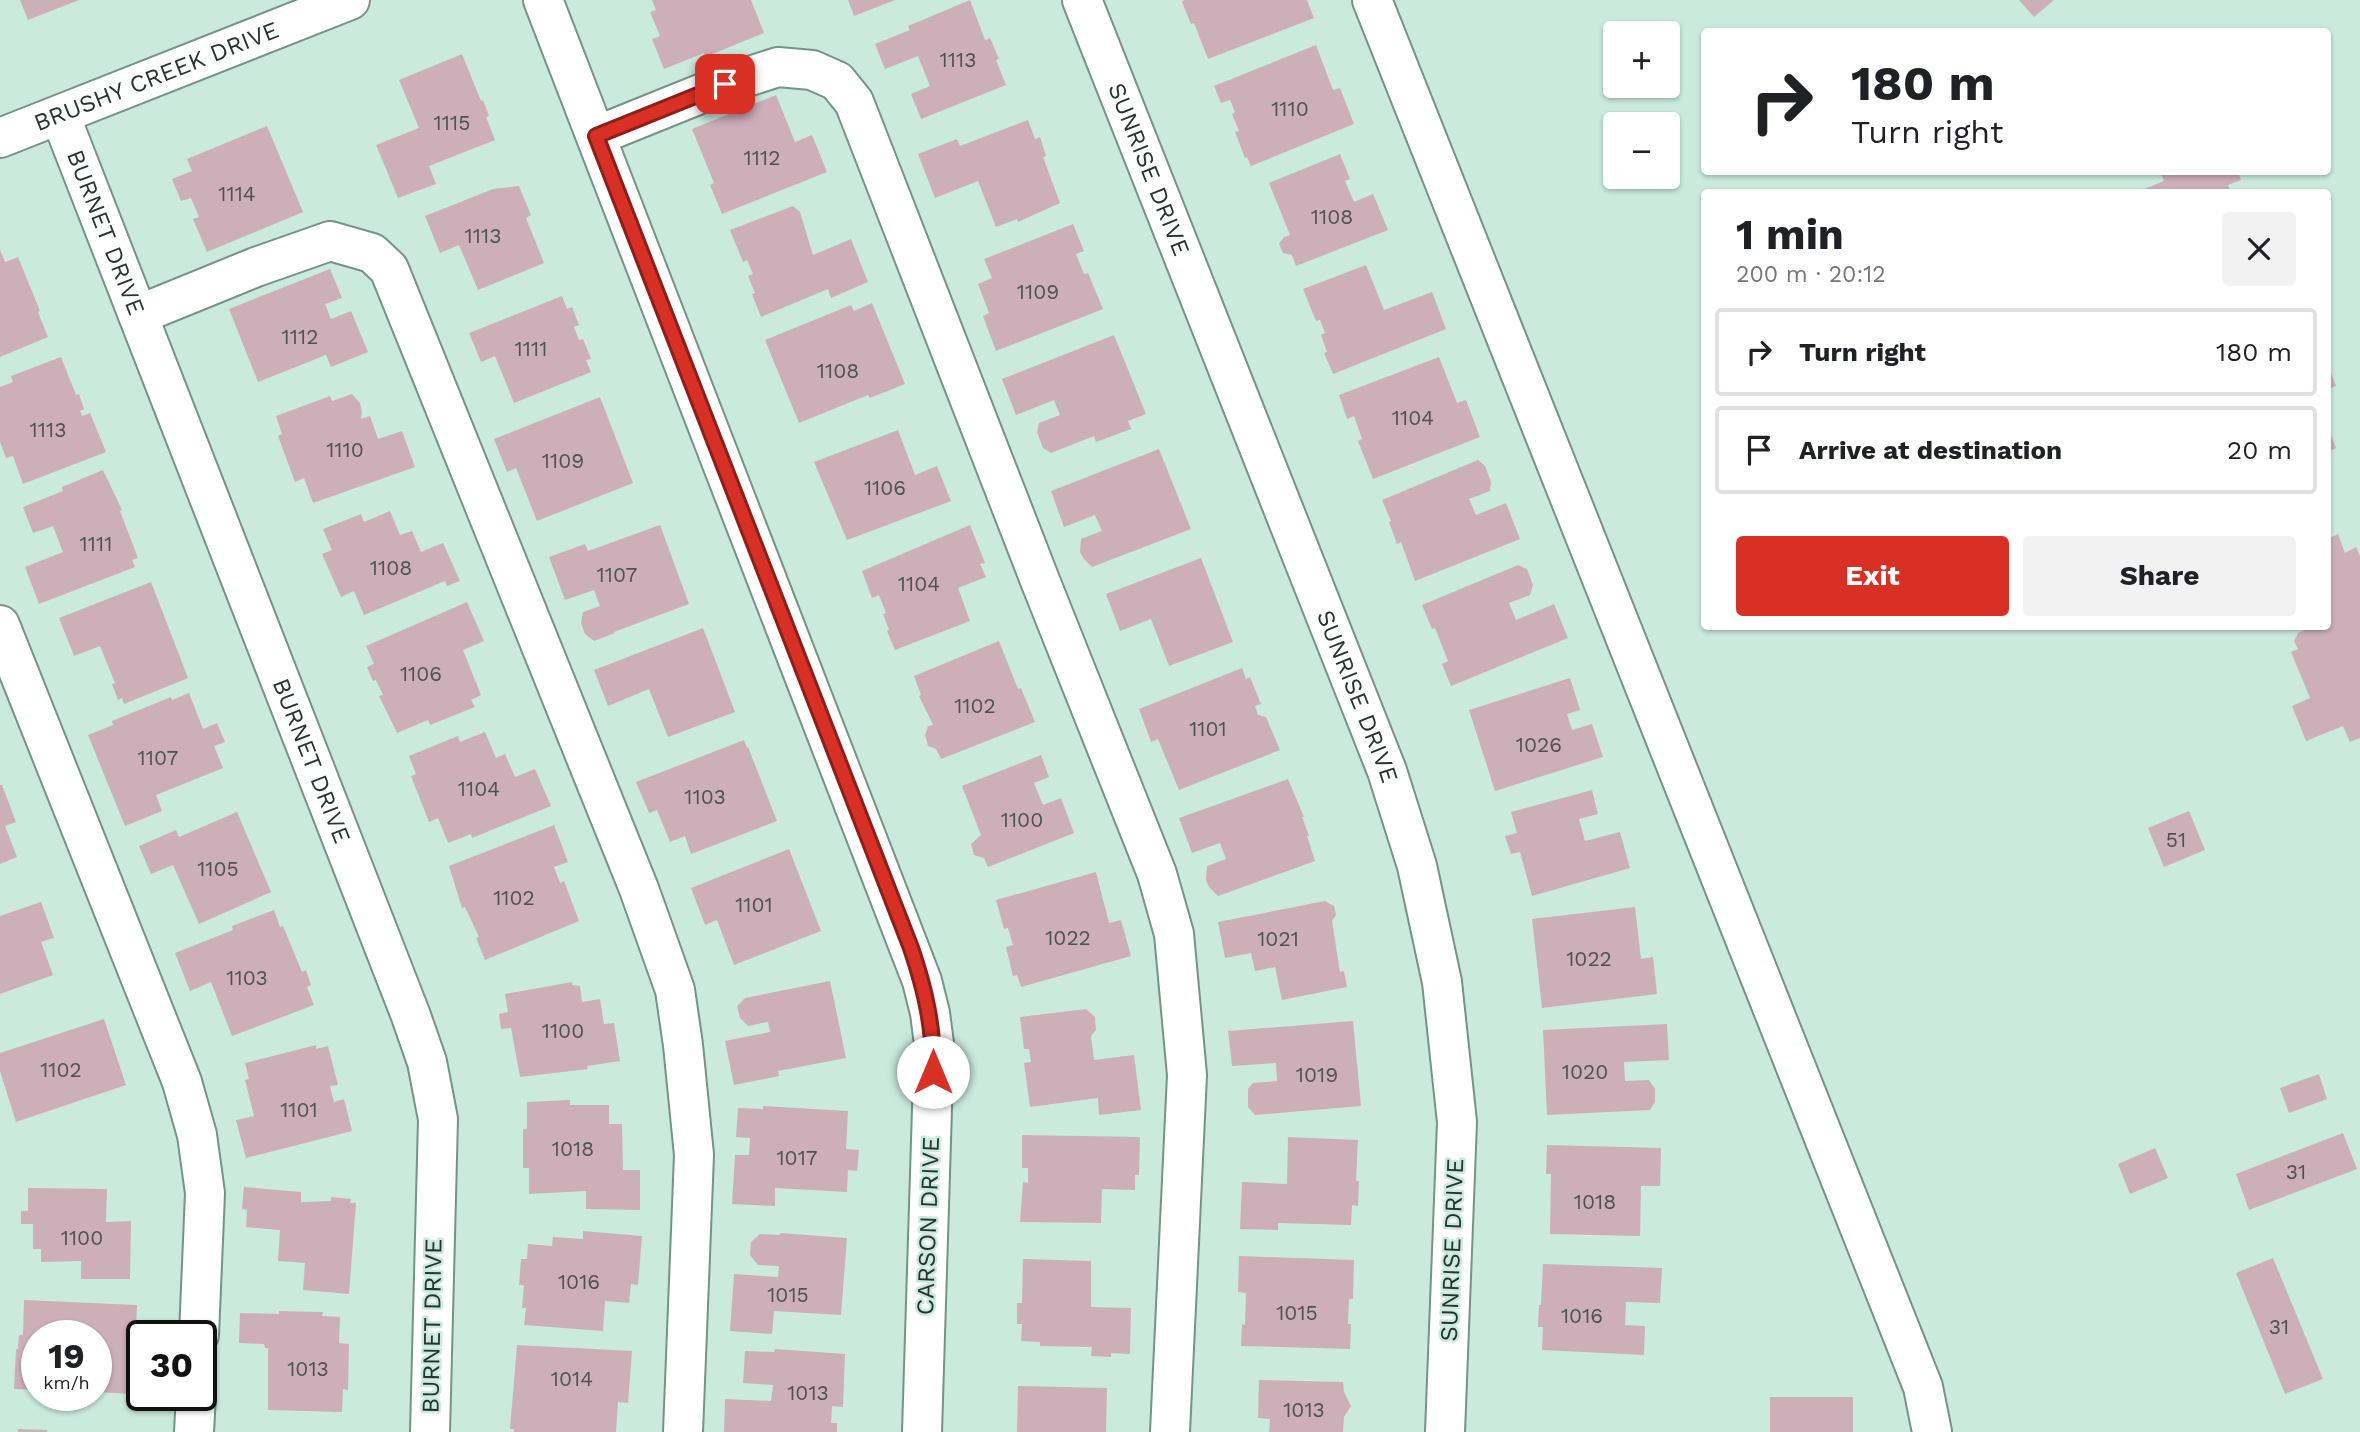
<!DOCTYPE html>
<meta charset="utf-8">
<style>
body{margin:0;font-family:"Work Sans",sans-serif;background:#f2f2f2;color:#202124;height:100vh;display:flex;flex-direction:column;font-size:26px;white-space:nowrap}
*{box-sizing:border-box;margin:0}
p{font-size:23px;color:#757577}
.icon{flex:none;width:38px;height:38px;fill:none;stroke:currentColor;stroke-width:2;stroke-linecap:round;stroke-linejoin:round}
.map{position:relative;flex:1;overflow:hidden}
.drawer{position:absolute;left:1701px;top:189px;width:630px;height:441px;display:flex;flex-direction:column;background:#fff;border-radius:7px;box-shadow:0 2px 5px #0004}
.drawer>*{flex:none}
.guide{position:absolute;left:1701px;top:28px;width:630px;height:147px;border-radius:7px;box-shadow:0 2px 5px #0004;background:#fff;color:#202124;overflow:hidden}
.buttons{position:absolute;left:1603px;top:21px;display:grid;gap:14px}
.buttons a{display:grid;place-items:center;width:77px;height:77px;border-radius:7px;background:#fff;box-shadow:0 2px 5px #0004;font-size:35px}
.speed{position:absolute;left:21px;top:1320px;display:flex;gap:14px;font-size:35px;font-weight:700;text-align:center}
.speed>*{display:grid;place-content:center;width:91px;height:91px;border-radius:50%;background:#fff;box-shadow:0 2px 5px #0004;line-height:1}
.speed small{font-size:18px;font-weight:400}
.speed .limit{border:4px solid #111;border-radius:10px;background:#fff;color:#111}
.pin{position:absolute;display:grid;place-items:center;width:60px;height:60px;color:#fff;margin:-30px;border-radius:14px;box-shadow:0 4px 10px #0006}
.me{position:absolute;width:77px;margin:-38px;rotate:0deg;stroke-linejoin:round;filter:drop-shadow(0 0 5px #0008)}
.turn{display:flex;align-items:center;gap:24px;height:147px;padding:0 35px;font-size:32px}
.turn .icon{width:91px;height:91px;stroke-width:2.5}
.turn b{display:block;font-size:49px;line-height:60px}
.round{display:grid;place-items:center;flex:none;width:74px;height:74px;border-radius:7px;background:#f2f2f2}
.head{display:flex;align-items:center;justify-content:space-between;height:119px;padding:0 35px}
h1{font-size:42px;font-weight:700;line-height:52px}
.button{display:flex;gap:14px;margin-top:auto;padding:14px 35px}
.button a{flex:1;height:80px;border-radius:7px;background:#d93025;color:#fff;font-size:28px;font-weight:700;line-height:80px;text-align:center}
.button a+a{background:#f2f2f2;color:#202124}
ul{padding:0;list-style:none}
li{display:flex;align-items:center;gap:21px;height:88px;margin:0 14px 10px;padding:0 21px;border:4px solid #e0e0e0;border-radius:7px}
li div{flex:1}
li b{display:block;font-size:26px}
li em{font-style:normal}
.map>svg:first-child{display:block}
.building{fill:#cdafb9}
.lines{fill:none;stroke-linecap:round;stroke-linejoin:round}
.minor-casing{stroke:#759388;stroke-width:42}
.minor{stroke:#fff;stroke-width:38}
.route-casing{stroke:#8d1f18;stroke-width:18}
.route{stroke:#d93025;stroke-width:12}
.labels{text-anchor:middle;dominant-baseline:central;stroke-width:5;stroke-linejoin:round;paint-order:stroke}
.number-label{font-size:21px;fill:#505251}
.street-label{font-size:24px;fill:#26332e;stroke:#caeade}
</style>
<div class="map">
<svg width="2360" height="1432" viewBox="0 0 2360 1432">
<rect width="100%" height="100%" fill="#caeade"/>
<g class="building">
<path d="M20 0H79L28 20Z"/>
<path d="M652 0H751L764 33 705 57 704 53 664 69 652 39 660 36 650 12 656 10Z"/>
<path d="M848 0H895L854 16Z"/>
<path d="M970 0 985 40 990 38 999 59 996 60 1006 85 921 119 911 94 930 86 918 56 885 69 875 44 910 30 908 26Z"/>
<path d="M1184 0H1307L1314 18 1208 59 1194 23 1191 24 1182 2Z"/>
<path d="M2019 0H2054L2034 17Z"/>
<path d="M1316 45 1333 90 1340 88 1354 124 1251 166 1247 157 1245 158 1235 132 1239 131 1232 114 1235 112 1230 100 1221 103 1214 86Z"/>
<path d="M462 54 481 101 483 100 489 116 486 117 495 140 429 166 436 184 398 198 376 145 419 128 399 80Z"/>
<path d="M776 95 795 142 812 135 827 172 722 214 710 185 714 183 692 129Z"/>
<path d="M1028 120 1035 139 1040 137 1046 156 1043 157 1060 203 1018 222 1017 219 996 227 978 181 935 198 918 154 957 139 960 146Z"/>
<path d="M267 126 303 212 207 252 193 219 199 217 191 198 181 201 172 179 192 171 187 159Z"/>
<path d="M1340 154 1350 179 1345 181 1354 202 1373 194 1388 230 1296 266 1292 255 1283 253 1279 244 1284 237 1290 235 1269 183Z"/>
<path d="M2160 172H2238L2241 180 2228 185 2231 192H2143L2142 190 2164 181Z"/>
<path d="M519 186 531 215 526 218 544 263 478 290 459 245 440 253 425 216 493 189Z"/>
<path d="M793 206 800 212 813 255 851 239 868 282 831 298 828 289 761 317 752 294 755 293 748 276 753 274 747 260 743 262 730 230Z"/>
<path d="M1073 224 1084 251 1076 254 1084 274 1088 273 1103 309 996 351 983 316 989 313 978 284 992 278 984 259Z"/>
<path d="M0 250 5 262 18 257 40 311 38 312 48 337 0 357Z"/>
<path d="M1366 265 1384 310 1432 292 1446 329 1333 374 1324 353 1327 352 1321 335 1325 333 1320 320 1316 321 1303 289Z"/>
<path d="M330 269 342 298 325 304 331 319 351 311 368 352 331 367 326 355 258 382 229 309Z"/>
<path d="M562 296 567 309 572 307 579 325 574 327 579 340 583 339 591 359 586 360 591 372 514 403 495 356 481 362 469 333Z"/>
<path d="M872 303 905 384 870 398 868 395 799 423 765 340 851 305 854 311Z"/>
<path d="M1114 335 1146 414 1128 421 1131 429 1096 442 1094 436 1051 453 1043 448 1037 432 1039 423 1060 415 1054 400 1016 415 1002 379Z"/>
<path d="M61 357 76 395 79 394 84 409 80 411 82 416 90 413 106 452 23 484 13 456 6 458 0 442V387L13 382 11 376Z"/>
<path d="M1439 357 1457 403 1466 400 1480 437 1373 479 1358 441 1362 439 1354 416 1347 419 1339 395Z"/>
<path d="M2328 365 2336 386 2328 389Z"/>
<path d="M352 394 360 403 362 412 361 419 370 416 378 439 402 431 415 467 313 503 304 478 295 482 278 436 282 434 276 416 330 396 332 401Z"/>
<path d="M600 397 633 483 537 521 516 468 507 472 494 439Z"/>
<path d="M2328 427 2336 448 2328 452Z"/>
<path d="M898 430 915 475 937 466 951 501 847 540 814 462Z"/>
<path d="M1159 449 1191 529 1092 567 1084 559 1080 552 1081 539 1102 531 1095 515 1064 527 1051 491Z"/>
<path d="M1478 460 1485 466 1491 482 1490 491 1469 499 1476 515 1506 503 1520 539 1415 581 1401 542 1397 544 1389 522 1391 521 1382 500Z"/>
<path d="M103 470 122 510 120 511 138 558 132 560 135 567 39 604 25 567 63 552 53 526 33 533 23 507 63 491 62 487Z"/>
<path d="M390 511 400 535 412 531 421 552 443 543 460 581 447 586 445 581 364 615 354 591 341 597 322 554 332 550 323 529 361 514 364 522Z"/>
<path d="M660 525 689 604 614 632 615 633 594 641 585 634 581 623 583 612 600 606 594 590 565 600 549 557 585 544 588 551Z"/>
<path d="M970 525 985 563 980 564 986 577 958 588 970 621 895 650 887 631 889 630 883 614 886 613 879 595 872 598 862 571Z"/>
<path d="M2338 534 2345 553 2356 547 2360 556V738L2350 742 2343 726 2306 741 2292 706 2310 698 2291 652 2298 649 2294 641 2298 633 2307 629 2305 626H2328V539Z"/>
<path d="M1201 558 1233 642 1169 666 1151 619 1120 631 1106 594Z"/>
<path d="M1518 565 1527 569 1533 585 1530 595 1509 603 1516 620 1554 604 1568 638 1451 686 1442 664 1448 661 1435 628 1432 629 1422 605Z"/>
<path d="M151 582 188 678 124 704 122 698 118 700 112 684 115 683 100 646 74 656 59 618Z"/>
<path d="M467 602 484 641 463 650 481 695 471 700 475 707 430 725 428 720 397 733 379 696 383 695 376 680 373 681 367 667 374 664 366 646Z"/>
<path d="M703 628 735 712 668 737 649 689 608 706 594 670Z"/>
<path d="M999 641 1018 689 1021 688 1035 722 941 759 936 749 928 746 925 735 928 726 933 725 919 696 921 695 914 676Z"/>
<path d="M1242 668 1246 679 1250 677 1261 704 1255 706 1258 715 1266 717 1280 750 1179 790 1158 739 1151 742 1139 709Z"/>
<path d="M1570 678 1580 710 1567 714 1572 730 1592 724 1603 757 1495 791 1469 710Z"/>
<path d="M189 693 203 729 217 723 225 742 214 746 223 768 156 795 162 811 125 826 88 735 113 725 112 721 171 697 172 700Z"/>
<path d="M485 732 496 758 505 754 515 777 535 769 551 806 472 838 471 834 448 843 438 818 429 822 411 776 416 774 409 756 458 736 460 742Z"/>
<path d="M744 740 747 748 748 747 777 821 691 854 685 836 670 842 657 810 649 813 636 782Z"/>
<path d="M1041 755 1049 777 1034 783 1043 805 1061 798 1074 833 988 867 984 858 974 855 971 844 981 835 962 786Z"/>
<path d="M1288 779 1304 817H1302L1309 836H1307L1315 861 1218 896 1209 887 1206 880 1207 866 1226 859 1220 843 1192 853 1179 818Z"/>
<path d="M0 785H2L16 822 5 826 17 857 0 864Z"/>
<path d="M1592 790 1598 814 1579 819 1585 841 1620 832 1630 868 1532 896 1520 852 1511 854 1505 836 1517 833 1511 812Z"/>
<path d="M2189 811 2205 850 2164 867 2148 828Z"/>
<path d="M237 812 271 892 199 924 173 865 151 874 139 846 176 830 179 837Z"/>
<path d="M554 825 568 862 554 867 560 883 564 881 579 921 485 960 476 938 479 937 465 907 462 908 449 866Z"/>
<path d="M789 849 821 931 734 965 717 920 705 925 691 888Z"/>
<path d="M1096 872 1109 923 1121 920 1131 956 1021 987 1017 975 1013 976 1006 947 1013 945 1008 928 1004 929 996 900Z"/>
<path d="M1325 901 1334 906 1336 915 1332 921 1340 972 1344 971 1347 987 1282 1000 1275 967 1255 971 1251 953 1225 958 1218 922Z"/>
<path d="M41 902 54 938 41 942 53 975 0 994V916Z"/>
<path d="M1635 907 1641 959 1653 957 1657 994 1542 1008 1532 919Z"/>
<path d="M274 910 280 927 283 926 302 972 306 970 311 985 307 987 314 1005 232 1036 211 982 190 991 175 953 233 930 232 926Z"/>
<path d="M830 981 846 1058 778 1071 779 1076 734 1085 725 1041 770 1032 768 1022 748 1026 740 1018 737 1006 745 998Z"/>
<path d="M572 982V985L580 986 582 1002 600 999 604 1024 614 1023 620 1061 587 1066 588 1069 520 1077 511 1028 501 1029 499 1014 508 1012 505 994Z"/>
<path d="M1086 1009 1095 1017 1096 1030 1091 1036 1094 1060 1134 1055 1141 1110 1099 1115 1098 1098 1030 1107 1024 1063 1031 1062 1029 1049H1024L1020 1017Z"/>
<path d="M104 1019 126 1085 16 1122 0 1071V1053Z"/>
<path d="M1353 1021 1361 1106 1255 1115 1248 1107V1089L1253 1083 1277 1081 1276 1063 1232 1066 1228 1031Z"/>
<path d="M1667 1024 1669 1060 1624 1062 1625 1081 1649 1080 1655 1089V1102L1650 1110 1547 1115 1543 1030Z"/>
<path d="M316 1045V1049L328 1046 338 1085 330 1086 334 1102 344 1099 352 1131 246 1158 236 1120 254 1116 245 1080 249 1079 245 1063Z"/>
<path d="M2319 1074 2327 1099 2289 1113 2280 1088Z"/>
<path d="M570 1100V1105H609V1124H622L623 1170H640V1210L586 1209V1191L529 1194V1168H523V1129H527V1102Z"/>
<path d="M763 1106 848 1111 846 1149 859 1150 857 1171 848 1170 847 1192 775 1188V1206L732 1204 735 1155H749L750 1138 736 1137 738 1108 763 1109Z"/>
<path d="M2343 1133 2357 1169 2249 1210 2236 1174Z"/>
<path d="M1022 1135 1140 1137 1139 1175H1135V1190L1102 1189 1101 1223 1020 1222 1023 1182 1028 1183V1168H1022Z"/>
<path d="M1288 1137 1358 1140 1356 1181H1359L1358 1206 1352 1205 1351 1225 1278 1223V1230L1240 1229 1242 1182 1287 1184Z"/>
<path d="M1547 1145 1661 1148 1660 1186H1641L1640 1236 1550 1234 1551 1174H1546Z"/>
<path d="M2155 1148 2168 1178 2130 1194 2118 1164Z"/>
<path d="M244 1187 301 1192V1202L331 1201V1197L351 1199 350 1203H356L349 1294 303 1290 305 1263 278 1261 280 1230 246 1227 247 1210 242 1209Z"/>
<path d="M28 1188 107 1189 106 1222 131 1221 130 1279H81V1261L41 1262V1249H33V1224H21V1211H28Z"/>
<path d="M583 1231 642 1236 638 1285 631 1284 629 1303 605 1301 603 1331 524 1325 526 1308H522L524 1285H519L521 1259H527L528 1244 552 1246 553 1237 583 1239Z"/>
<path d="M780 1233 847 1238 841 1315 774 1311 772 1334 730 1331 734 1274 778 1277 779 1266 758 1265 750 1255 751 1242 760 1234 780 1235Z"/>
<path d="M1239 1256 1354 1260 1353 1299H1349L1348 1324H1351L1350 1349 1241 1346 1242 1324 1245 1325 1246 1293 1238 1292Z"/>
<path d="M2273 1258 2323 1379 2285 1394 2236 1273Z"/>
<path d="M1023 1259 1091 1261V1307L1131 1308 1130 1354 1111 1353V1357L1091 1356 1092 1347 1040 1346V1342L1021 1341 1022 1324H1017V1303H1022Z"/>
<path d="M1543 1264 1662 1268 1660 1303 1626 1302 1625 1325 1645 1326 1644 1355 1542 1350 1543 1327H1538L1539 1305H1541Z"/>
<path d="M24 1300 137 1305 133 1394 96 1392V1335H37V1390L14 1389 16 1349H18L19 1335H23Z"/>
<path d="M279 1311 323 1312 322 1316 340 1317 339 1343 349 1344 348 1390 343 1389 342 1412 268 1410V1348H265L264 1344 239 1343 240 1313 279 1314Z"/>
<path d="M517 1345 632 1351 628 1403 618 1402 616 1432H514V1429H510Z"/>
<path d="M775 1349 845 1354 843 1407 832 1406 831 1423H837V1432H724L725 1399 771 1401 773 1385 743 1383 745 1351 774 1352Z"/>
<path d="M1259 1380 1343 1382 1344 1392 1351 1406 1344 1417 1343 1432H1269L1270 1419 1258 1418Z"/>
<path d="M1018 1386 1107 1388 1106 1432H1017Z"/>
<rect x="1770" y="1397" width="83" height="35"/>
<path d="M18 1429 47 1430V1432H18Z"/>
</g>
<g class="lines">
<defs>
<g id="minor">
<path d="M543 0 922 981 930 1013 934 1044 922 1432"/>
<path id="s1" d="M1082 0 1387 771 1417 866 1442 982 1457 1122 1445 1432"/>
<path d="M1372 0 1923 1387 1932 1432"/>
<path id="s2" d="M60 115 411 1016 427 1062 438 1119 430 1432"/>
<path d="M596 136 725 84 778 67 812 70 837 81 854 102 1041 583 1157 874 1174 934 1187 1075 1170 1432"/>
<path id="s3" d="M0 138 350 0"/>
<path d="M138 315 256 267 330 241 372 253 389 269 639 889 675 990 683 1045 694 1155 683 1432"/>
<path d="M0 625 182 1082 197 1135 205 1193 199 1335"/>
<path d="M194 1432 196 1395"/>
</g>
</defs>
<use href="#minor" class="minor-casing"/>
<use href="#minor" class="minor"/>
</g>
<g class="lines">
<defs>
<path id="route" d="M725 84 596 136 911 948C925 989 934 1028 933 1072"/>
</defs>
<use href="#route" class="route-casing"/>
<use href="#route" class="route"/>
</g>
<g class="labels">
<g class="number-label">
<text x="958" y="59">1113</text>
<text x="1290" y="108">1110</text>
<text x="452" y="122">1115</text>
<text x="762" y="157">1112</text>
<text x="237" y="193">1114</text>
<text x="1332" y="216">1108</text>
<text x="483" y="235">1113</text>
<text x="1038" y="291">1109</text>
<text x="300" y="336">1112</text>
<text x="531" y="348">1111</text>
<text x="838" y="370">1108</text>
<text x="1413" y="417">1104</text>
<text x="48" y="429">1113</text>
<text x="345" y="449">1110</text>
<text x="563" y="460">1109</text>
<text x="885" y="487">1106</text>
<text x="96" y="543">1111</text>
<text x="391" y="567">1108</text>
<text x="617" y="574">1107</text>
<text x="919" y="583">1104</text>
<text x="421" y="673">1106</text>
<text x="975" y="705">1102</text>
<text x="1208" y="728">1101</text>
<text x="1539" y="744">1026</text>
<text x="158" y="757">1107</text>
<text x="479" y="788">1104</text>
<text x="705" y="796">1103</text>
<text x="1022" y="819">1100</text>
<text x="2176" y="839">51</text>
<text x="218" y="868">1105</text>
<text x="514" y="897">1102</text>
<text x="754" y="904">1101</text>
<text x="1068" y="937">1022</text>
<text x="1278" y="938">1021</text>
<text x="1589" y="958">1022</text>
<text x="247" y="977">1103</text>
<text x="563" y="1030">1100</text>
<text x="61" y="1069">1102</text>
<text x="1585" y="1071">1020</text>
<text x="1317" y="1074">1019</text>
<text x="299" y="1109">1101</text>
<text x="573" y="1148">1018</text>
<text x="797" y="1157">1017</text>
<text x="2296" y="1171">31</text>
<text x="1595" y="1201">1018</text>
<text x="82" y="1237">1100</text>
<text x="579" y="1281">1016</text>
<text x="788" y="1294">1015</text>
<text x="1297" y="1312">1015</text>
<text x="1582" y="1315">1016</text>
<text x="2279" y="1326">31</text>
<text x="308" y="1368">1013</text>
<text x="572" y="1378">1014</text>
<text x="808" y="1392">1013</text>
<text x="1304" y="1409">1013</text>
</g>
<g class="street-label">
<text stroke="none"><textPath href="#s3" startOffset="168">BRUSHY CREEK DRIVE</textPath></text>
<text stroke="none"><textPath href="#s1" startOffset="182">SUNRISE DRIVE</textPath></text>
<text stroke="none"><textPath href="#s2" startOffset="126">BURNET DRIVE</textPath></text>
<text stroke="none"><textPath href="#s1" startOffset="749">SUNRISE DRIVE</textPath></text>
<text stroke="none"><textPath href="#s2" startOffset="693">BURNET DRIVE</textPath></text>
<text transform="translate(928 1226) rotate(-88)">CARSON DRIVE</text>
<text transform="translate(1452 1250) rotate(-88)">SUNRISE DRIVE</text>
<text transform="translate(432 1326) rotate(-89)">BURNET DRIVE</text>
</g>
</g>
</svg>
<div class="buttons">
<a>+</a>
<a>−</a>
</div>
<div class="speed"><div>19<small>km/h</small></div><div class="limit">30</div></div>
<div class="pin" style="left:725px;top:84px;background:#d93025"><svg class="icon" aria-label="arrive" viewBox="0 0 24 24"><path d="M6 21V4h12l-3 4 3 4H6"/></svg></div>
<svg class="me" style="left:933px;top:1072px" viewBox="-20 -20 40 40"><circle r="19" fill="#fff"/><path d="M0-13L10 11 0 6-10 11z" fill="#d93025"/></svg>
<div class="guide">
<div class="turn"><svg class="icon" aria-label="right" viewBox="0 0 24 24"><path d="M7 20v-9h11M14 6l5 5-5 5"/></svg><div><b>180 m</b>Turn right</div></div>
</div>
<section class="drawer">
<div class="head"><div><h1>1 min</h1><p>200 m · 20:12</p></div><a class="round"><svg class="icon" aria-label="close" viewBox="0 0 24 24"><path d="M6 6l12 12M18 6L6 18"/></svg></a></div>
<ul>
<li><svg class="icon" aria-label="right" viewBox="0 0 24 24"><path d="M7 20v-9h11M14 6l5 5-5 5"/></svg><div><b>Turn right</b></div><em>180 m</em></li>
<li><svg class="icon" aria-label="arrive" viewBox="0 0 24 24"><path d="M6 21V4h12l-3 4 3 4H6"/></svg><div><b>Arrive at destination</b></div><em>20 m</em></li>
</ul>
<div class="button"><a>Exit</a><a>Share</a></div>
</section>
</div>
